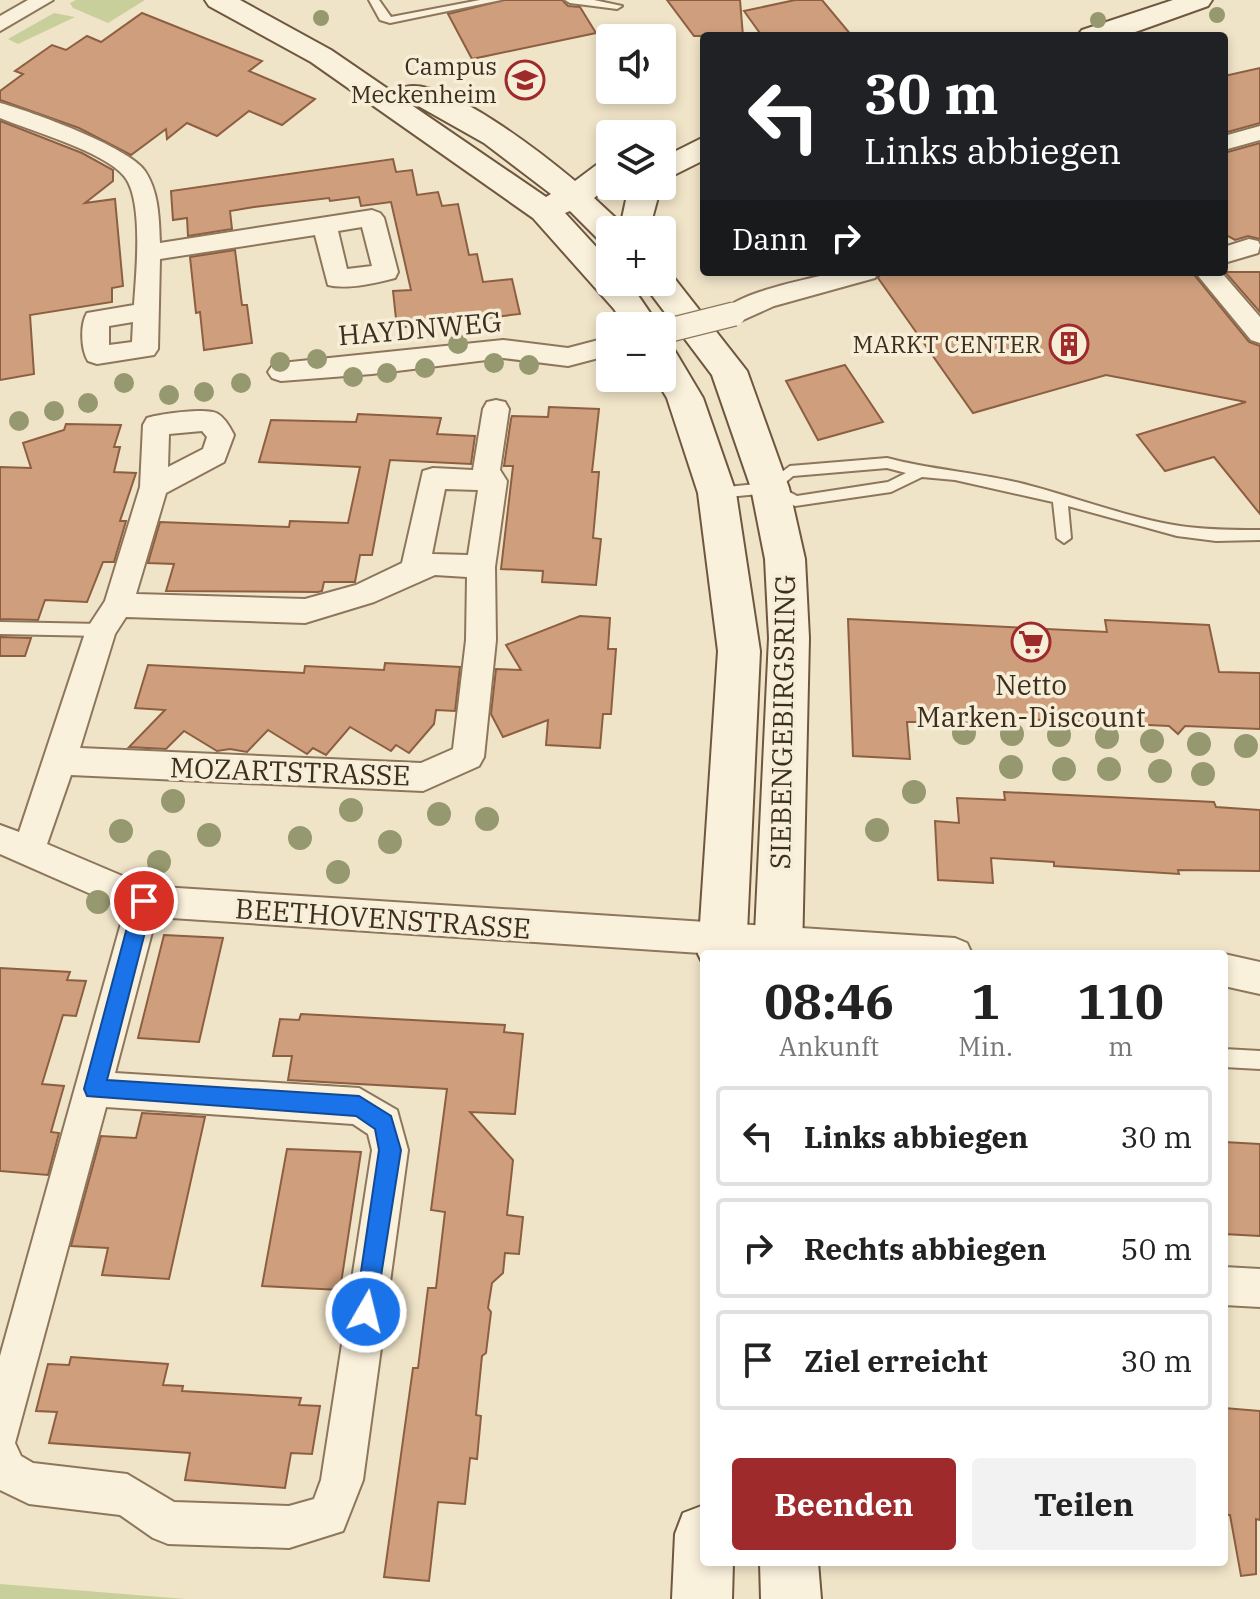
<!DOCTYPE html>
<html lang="de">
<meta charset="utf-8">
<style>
body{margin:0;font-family:"IBM Plex Serif",serif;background:#f2f2f2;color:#222;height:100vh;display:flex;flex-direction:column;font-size:30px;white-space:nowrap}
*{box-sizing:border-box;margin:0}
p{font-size:26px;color:#767676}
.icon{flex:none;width:44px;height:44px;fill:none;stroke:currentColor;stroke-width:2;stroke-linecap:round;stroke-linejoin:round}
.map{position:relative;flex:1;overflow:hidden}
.drawer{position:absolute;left:700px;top:950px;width:528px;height:616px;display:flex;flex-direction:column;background:#fff;border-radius:8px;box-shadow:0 4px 12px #0003}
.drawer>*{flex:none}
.banner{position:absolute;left:700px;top:32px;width:528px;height:244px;border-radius:8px;box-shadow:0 4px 12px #0003;background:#202124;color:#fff;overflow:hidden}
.buttons{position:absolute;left:596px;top:24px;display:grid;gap:16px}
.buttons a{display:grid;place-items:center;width:80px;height:80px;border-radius:8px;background:#fff;box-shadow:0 4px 12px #0003;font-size:40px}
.pin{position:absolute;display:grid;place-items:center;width:68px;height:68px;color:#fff;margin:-34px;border:4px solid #fff;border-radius:50%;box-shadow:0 2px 8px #0007}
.me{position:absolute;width:88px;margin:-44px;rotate:8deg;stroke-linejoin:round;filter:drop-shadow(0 0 6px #0008)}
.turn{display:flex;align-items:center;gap:28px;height:168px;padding:0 32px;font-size:36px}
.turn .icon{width:104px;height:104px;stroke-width:2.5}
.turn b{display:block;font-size:56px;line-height:68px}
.then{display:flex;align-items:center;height:76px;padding:0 32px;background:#0003;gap:16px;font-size:30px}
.eta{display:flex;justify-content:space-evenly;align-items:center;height:136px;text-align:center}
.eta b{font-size:48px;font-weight:700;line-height:56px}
.action{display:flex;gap:16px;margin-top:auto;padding:16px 32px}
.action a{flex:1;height:92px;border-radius:8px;background:#9e2a2b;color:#fff;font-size:32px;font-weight:700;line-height:92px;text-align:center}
.action a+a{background:#f2f2f2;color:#222}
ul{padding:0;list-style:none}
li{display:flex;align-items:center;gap:24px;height:100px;margin:0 16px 12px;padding:0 16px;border:4px solid #e0e0e0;border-radius:8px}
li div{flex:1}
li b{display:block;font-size:30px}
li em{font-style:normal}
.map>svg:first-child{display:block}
.green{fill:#c9cf9b}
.building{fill:#cf9f7d;stroke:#8d5f41;stroke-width:2}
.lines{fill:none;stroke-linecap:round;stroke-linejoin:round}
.lane-casing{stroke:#8d765c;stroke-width:4}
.street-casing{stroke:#8d765c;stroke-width:4}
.secondary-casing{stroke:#6f573f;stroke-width:4}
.lane{fill:#faf1dc;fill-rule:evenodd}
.street{fill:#faf1dc;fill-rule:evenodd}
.secondary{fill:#faf1dc;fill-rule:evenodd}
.street-bridge-casing{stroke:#8d765c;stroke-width:26;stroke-linecap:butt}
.street-bridge{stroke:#faf1dc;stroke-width:23}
.tree{fill:#96986f}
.route{fill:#1a73e8;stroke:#114b97;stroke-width:2}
.labels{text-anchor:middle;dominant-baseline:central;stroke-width:7;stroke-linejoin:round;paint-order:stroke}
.far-poi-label{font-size:24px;fill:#3d2e20;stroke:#f7eed8;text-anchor:end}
.street-label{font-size:28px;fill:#3d2e20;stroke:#f7eed8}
.poi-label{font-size:28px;fill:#3d2e20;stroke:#f7eed8}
</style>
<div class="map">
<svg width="1260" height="1599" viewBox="0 0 1260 1599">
<rect width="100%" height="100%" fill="#f0e4c8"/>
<g class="green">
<path d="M76 0H145L108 23 73 8 70 3Z"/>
<path d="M54 13 75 17 18 44 8 39Z"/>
<path d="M0 1584 186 1599H0Z"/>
</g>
<g class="building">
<path d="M504 0H562L568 6 580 7 596 33 472 59 448 14Z"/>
<path d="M667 0H740L743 36H694Z"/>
<path d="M795 0H822L852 36H762L744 11Z"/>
<path d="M142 13 262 61 249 71 315 99 282 125 249 111 217 136 187 123 167 139 166 129 131 155 79 128 0 100V91L23 74 15 71 52 45 66 50 87 36 101 42Z"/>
<path d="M1260 68V123L1224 133V76Z"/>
<path d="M0 121 82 153 113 170V181L85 203 115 199 123 286 112 288V302L30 315 34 374 0 380Z"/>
<path d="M1260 143V239L1248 236 1235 240 1224 234V153Z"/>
<path d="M393 159 396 172 412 170 417 195 438 192 442 206 458 204 469 255 477 254 483 282 512 279 520 314 397 328 393 291 411 290 391 202 361 206 359 197 330 201 329 198 254 207 230 211 232 229 188 236 187 218 173 220 171 191Z"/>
<path d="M235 250 242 305H247L252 343 204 350 200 312 196 313 190 257Z"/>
<path d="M881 272H911L923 275 936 272H1192L1249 342 1260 346V514L1214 457 1165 471 1137 435 1246 402 1106 375 973 413 878 278Z"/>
<path d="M1225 272H1260V312Z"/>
<path d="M845 365 883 422 818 440 786 381Z"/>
<path d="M549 407 599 409 592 472H599L593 538 601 539 596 585 542 582 543 571 501 569 513 466H504L511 419 512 416 548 417Z"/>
<path d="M358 414 441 418 437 434 475 436 471 464 390 460 372 555H360L355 582H324L322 591 318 592 166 591 174 564 148 563 160 522 289 527 290 521 348 523 360 467 259 462 271 420 356 422Z"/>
<path d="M66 424 121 425 114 447H120L114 472 136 473 120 521H126L114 562H103L87 602 45 600 38 620 0 619V467L31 468 23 443 64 430Z"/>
<path d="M580 616 610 618 608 649H616L611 714H603L600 748 546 745 548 720 503 737 491 714 496 669 521 670 506 645Z"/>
<path d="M848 619 1107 632 1105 620 1209 625 1219 672 1260 673V729L1185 726 1178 734 1169 726 919 714 920 722H907L910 759 853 756Z"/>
<path d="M0 637 31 638 25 656H0Z"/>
<path d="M385 663 460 667 455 711 436 710 434 724 409 753 396 745 391 751 350 727 326 755 313 748 307 754 268 730 247 752 230 749 217 751 184 731 166 749 129 747 165 710 135 708 148 665 304 673 305 666 384 670Z"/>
<path d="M1004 792 1214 802 1216 807 1260 810V871L1178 870 1179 874 1054 866V862L991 858 993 883 938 880 935 821 959 823 957 798 1005 800Z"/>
<path d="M164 935 223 938 199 1042 138 1038Z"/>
<path d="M0 968 70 972 67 980 86 981 76 1016 63 1015 42 1084 64 1086 51 1132 59 1133 48 1175 0 1171Z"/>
<path d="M301 1014 505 1025 504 1032 523 1034 515 1114 470 1112 513 1160 507 1215 523 1217 519 1254 505 1253 503 1273 492 1283 488 1308 491 1312 486 1353 482 1356 476 1415 481 1416 477 1459 470 1458 465 1504 438 1502 429 1581 384 1577 413 1368H418L428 1288H436L445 1212 431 1210 447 1089 288 1080 292 1056H273L280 1019 299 1020Z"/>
<path d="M142 1113 205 1117 169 1279 102 1275 108 1248 71 1246 101 1136 136 1138Z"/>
<path d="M1224 1142 1260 1144V1236L1224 1234Z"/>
<path d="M287 1149 361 1152 340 1290 262 1286Z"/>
<path d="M71 1357 168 1364 163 1385 183 1386 182 1391 301 1398 299 1405 320 1406 312 1454 291 1453 285 1488 185 1480 190 1453 49 1443 57 1412 36 1411 48 1364 69 1365Z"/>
<path d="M1224 1408 1260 1411V1520L1256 1519V1574L1241 1576 1230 1515H1224Z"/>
</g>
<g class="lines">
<defs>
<g id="lane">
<path d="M369 0H379L391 17 480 0H501L390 23 380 20Z"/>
<path d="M565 0H594L622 6 617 9 570 3Z"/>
<path d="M887 458C931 470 976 472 1020 483 1072 496 1128 518 1180 526 1207 530 1233 530 1260 530V540L1216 541 1177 536 1068 506 1071 538 1064 543 1057 538 1053 502 955 480 922 477 891 492 795 506 768 493 717 498 710 493 717 488 767 483 790 466ZM887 468 906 473 888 482 797 496 780 487 793 476Z"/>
<path d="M0 622 101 624 108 630 101 636 0 634Z"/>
<path d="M1224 1049 1260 1051V1069L1224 1067Z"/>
</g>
<g id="street">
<path d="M28 0H53L0 31V16Z"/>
<path d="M0 103C30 111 129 147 145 171 159 192 159 219 160 243L372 210 380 213 384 218 398 272 395 278C376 283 347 290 328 285L315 235 160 259 158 349 154 355 97 364 88 361C81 350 80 324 87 313L134 305C136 275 144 199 124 176 103 151 31 131 0 118ZM362 227 372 266 347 269 338 231ZM133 322 132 342 109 345V326Z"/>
<path d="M1260 126V140L1224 150V136Z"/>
<path d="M1249 239 1258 241 1260 245 1258 253 1224 263V247Z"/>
<path d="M836 272H878L875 278 774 306 743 320 734 323 725 320 721 314C735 292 811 279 836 272Z"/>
<path d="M1195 272H1221L1260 317V343L1251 340Z"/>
<path d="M610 337V355L568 366 503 358 372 374 281 381 272 378 268 372 272 366 281 363 503 340 568 348Z"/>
<path d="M496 400 505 402 509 409 500 470 507 481 495 567 496 640 484 757 479 766 423 791 71 775 47 844 146 886 955 938 967 943 972 954H716L156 917 115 1073 359 1088 397 1110 408 1150 363 1480 343 1531 289 1548 168 1544 153 1538 120 1515 29 1504 0 1490V1356L125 909 0 854V825L19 832 86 630 105 601 140 487 143 425 147 418C159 414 208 407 218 414 225 418 231 429 234 435L224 462 166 493 136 594 305 599 356 585 402 563 423 471 433 468 473 470 483 409 487 402ZM202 431 207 437 203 449 168 467 169 434ZM445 489 478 490 468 555 432 554ZM435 575 467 577 466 640 453 749 421 763 80 748 115 634 126 617 305 623 374 602ZM106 1107 353 1124 368 1134 372 1150 321 1480 314 1499 289 1506 174 1502 127 1474 33 1463 21 1456 15 1443Z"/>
<path d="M1224 954 1260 962V994L1224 986Z"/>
<path d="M1224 1267 1260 1269V1307L1224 1305Z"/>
</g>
<g id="secondary">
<path d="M205 0H240L331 50 546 197 551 194 484 143 406 99 402 93 406 87C445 77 544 155 575 181L599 163 610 160V185L594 198 621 223 629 186H661L652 219 655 230H610V242L598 239 570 211 565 213 610 262V282H629L659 326H625L614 309 533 218 311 62 209 6Z"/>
<path d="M1173 0H1212L1208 6 1124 36H1077L1082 30Z"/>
<path d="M704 137V160L662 181V158Z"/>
<path d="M662 272 671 274 747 371 789 488 805 559 809 638 802 954H754L769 638 765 559 751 488 712 375 642 282H662Z"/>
<path d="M662 348 675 351 703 398 736 493 760 651 746 954H704V966L698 954 718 651 698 493 667 398 655 378H662Z"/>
<path d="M704 1505V1562H733L732 1599H672L675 1534 683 1513Z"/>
<path d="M760 1562H818L821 1599H761Z"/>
</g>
</defs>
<use href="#lane" class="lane-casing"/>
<use href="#street" class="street-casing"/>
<use href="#secondary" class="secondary-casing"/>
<use href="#lane" class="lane"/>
<use href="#street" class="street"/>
<use href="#secondary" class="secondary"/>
<defs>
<path id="street-bridge" d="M662 332 734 314"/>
</defs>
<use href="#street-bridge" class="street-bridge-casing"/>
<use href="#street-bridge" class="street-bridge"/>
</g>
<g class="tree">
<circle cx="1217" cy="15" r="8"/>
<circle cx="321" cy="18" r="8"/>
<circle cx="1098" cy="20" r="8"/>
<circle cx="458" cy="344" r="10"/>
<circle cx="317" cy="359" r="10"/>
<circle cx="280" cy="362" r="10"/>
<circle cx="494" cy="363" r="10"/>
<circle cx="529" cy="365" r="10"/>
<circle cx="425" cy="368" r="10"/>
<circle cx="387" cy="373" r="10"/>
<circle cx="353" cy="377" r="10"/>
<circle cx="124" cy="383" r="10"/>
<circle cx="241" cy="383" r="10"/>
<circle cx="204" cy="392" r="10"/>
<circle cx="169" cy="395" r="10"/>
<circle cx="88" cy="403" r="10"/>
<circle cx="54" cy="411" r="10"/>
<circle cx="19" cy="421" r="10"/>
<circle cx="964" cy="733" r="12"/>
<circle cx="1012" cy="734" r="12"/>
<circle cx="1059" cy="735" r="12"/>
<circle cx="1107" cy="737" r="12"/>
<circle cx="1152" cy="741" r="12"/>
<circle cx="1199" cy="744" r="12"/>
<circle cx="1246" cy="746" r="12"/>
<circle cx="1011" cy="767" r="12"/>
<circle cx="1064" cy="769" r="12"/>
<circle cx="1109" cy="769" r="12"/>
<circle cx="1160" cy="771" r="12"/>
<circle cx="1203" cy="774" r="12"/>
<circle cx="914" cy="792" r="12"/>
<circle cx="173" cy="801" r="12"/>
<circle cx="351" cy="810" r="12"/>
<circle cx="439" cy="814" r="12"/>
<circle cx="487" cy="819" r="12"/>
<circle cx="877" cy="830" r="12"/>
<circle cx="121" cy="831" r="12"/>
<circle cx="209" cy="835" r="12"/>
<circle cx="300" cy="838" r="12"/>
<circle cx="390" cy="842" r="12"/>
<circle cx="159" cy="862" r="12"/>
<circle cx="338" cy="872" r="12"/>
<circle cx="98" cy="902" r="12"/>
</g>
<path class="route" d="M144 893 151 895 153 901 107 1080 359 1096 391 1116 401 1150 374 1320 366 1324 358 1320 355 1312 379 1150 375 1129 356 1116 87 1096 84 1089 134 901 137 895Z"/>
<defs>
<symbol id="school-ring" viewBox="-11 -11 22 22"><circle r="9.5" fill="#f7eed8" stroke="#9e2a2b" stroke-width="1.5"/><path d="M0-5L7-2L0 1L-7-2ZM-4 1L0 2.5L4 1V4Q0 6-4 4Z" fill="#9e2a2b"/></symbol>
<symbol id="building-ring" viewBox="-11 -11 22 22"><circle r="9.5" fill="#f7eed8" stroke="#9e2a2b" stroke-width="1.5"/><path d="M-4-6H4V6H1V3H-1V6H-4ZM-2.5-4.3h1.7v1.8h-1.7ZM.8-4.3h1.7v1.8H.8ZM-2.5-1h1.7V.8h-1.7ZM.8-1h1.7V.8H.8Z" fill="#9e2a2b"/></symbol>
<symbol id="supermarket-ring" viewBox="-11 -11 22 22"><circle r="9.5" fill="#f7eed8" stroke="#9e2a2b" stroke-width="1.5"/><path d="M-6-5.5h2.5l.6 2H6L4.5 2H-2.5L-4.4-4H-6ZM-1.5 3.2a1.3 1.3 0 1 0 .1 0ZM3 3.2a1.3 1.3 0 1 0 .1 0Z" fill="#9e2a2b"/></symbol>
</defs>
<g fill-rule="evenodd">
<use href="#school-ring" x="503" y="58" width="44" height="44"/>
<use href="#building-ring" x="1047" y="322" width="44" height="44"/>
<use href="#supermarket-ring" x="1009" y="620" width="44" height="44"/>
</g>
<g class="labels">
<g class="far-poi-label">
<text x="497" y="66">Campus<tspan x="497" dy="28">Meckenheim</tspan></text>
<text x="1041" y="344">MARKT CENTER</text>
</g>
<g class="street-label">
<text transform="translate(420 328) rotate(-5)">HAYDNWEG</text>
<text transform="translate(782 722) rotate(-89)">SIEBENGEBIRGSRING</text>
<text transform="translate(290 771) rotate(2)">MOZARTSTRASSE</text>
<text transform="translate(383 918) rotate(4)">BEETHOVENSTRASSE</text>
</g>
<g class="poi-label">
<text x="1031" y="684">Netto<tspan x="1031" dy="32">Marken-Discount</tspan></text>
</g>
</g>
</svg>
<div class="buttons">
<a><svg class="icon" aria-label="sound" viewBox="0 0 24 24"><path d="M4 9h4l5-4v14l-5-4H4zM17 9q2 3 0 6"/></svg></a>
<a><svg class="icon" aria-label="layers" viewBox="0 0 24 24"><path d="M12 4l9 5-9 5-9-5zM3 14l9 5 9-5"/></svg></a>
<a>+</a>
<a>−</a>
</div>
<div class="pin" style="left:144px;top:901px;background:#d93025"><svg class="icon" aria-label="arrive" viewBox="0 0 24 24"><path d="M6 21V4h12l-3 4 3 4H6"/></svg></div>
<svg class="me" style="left:366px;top:1312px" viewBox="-20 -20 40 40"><circle r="17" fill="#1a73e8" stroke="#fff" stroke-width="3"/><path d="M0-11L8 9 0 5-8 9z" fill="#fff"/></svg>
<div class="banner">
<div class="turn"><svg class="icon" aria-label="left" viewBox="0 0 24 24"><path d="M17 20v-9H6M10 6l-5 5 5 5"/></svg><div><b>30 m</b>Links abbiegen</div></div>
<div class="then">Dann<svg class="icon" aria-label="right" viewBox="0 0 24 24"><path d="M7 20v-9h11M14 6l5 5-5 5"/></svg></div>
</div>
<section class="drawer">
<div class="eta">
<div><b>08:46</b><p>Ankunft</p></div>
<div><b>1</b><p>Min.</p></div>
<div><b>110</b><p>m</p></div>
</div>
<ul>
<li><svg class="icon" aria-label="left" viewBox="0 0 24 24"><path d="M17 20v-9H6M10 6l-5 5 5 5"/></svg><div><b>Links abbiegen</b></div><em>30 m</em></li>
<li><svg class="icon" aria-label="right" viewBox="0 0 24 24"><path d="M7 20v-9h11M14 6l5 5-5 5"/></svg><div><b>Rechts abbiegen</b></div><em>50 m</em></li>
<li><svg class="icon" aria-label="arrive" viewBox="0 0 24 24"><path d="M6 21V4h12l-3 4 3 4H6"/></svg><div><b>Ziel erreicht</b></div><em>30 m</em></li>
</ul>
<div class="action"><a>Beenden</a><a>Teilen</a></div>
</section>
</div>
